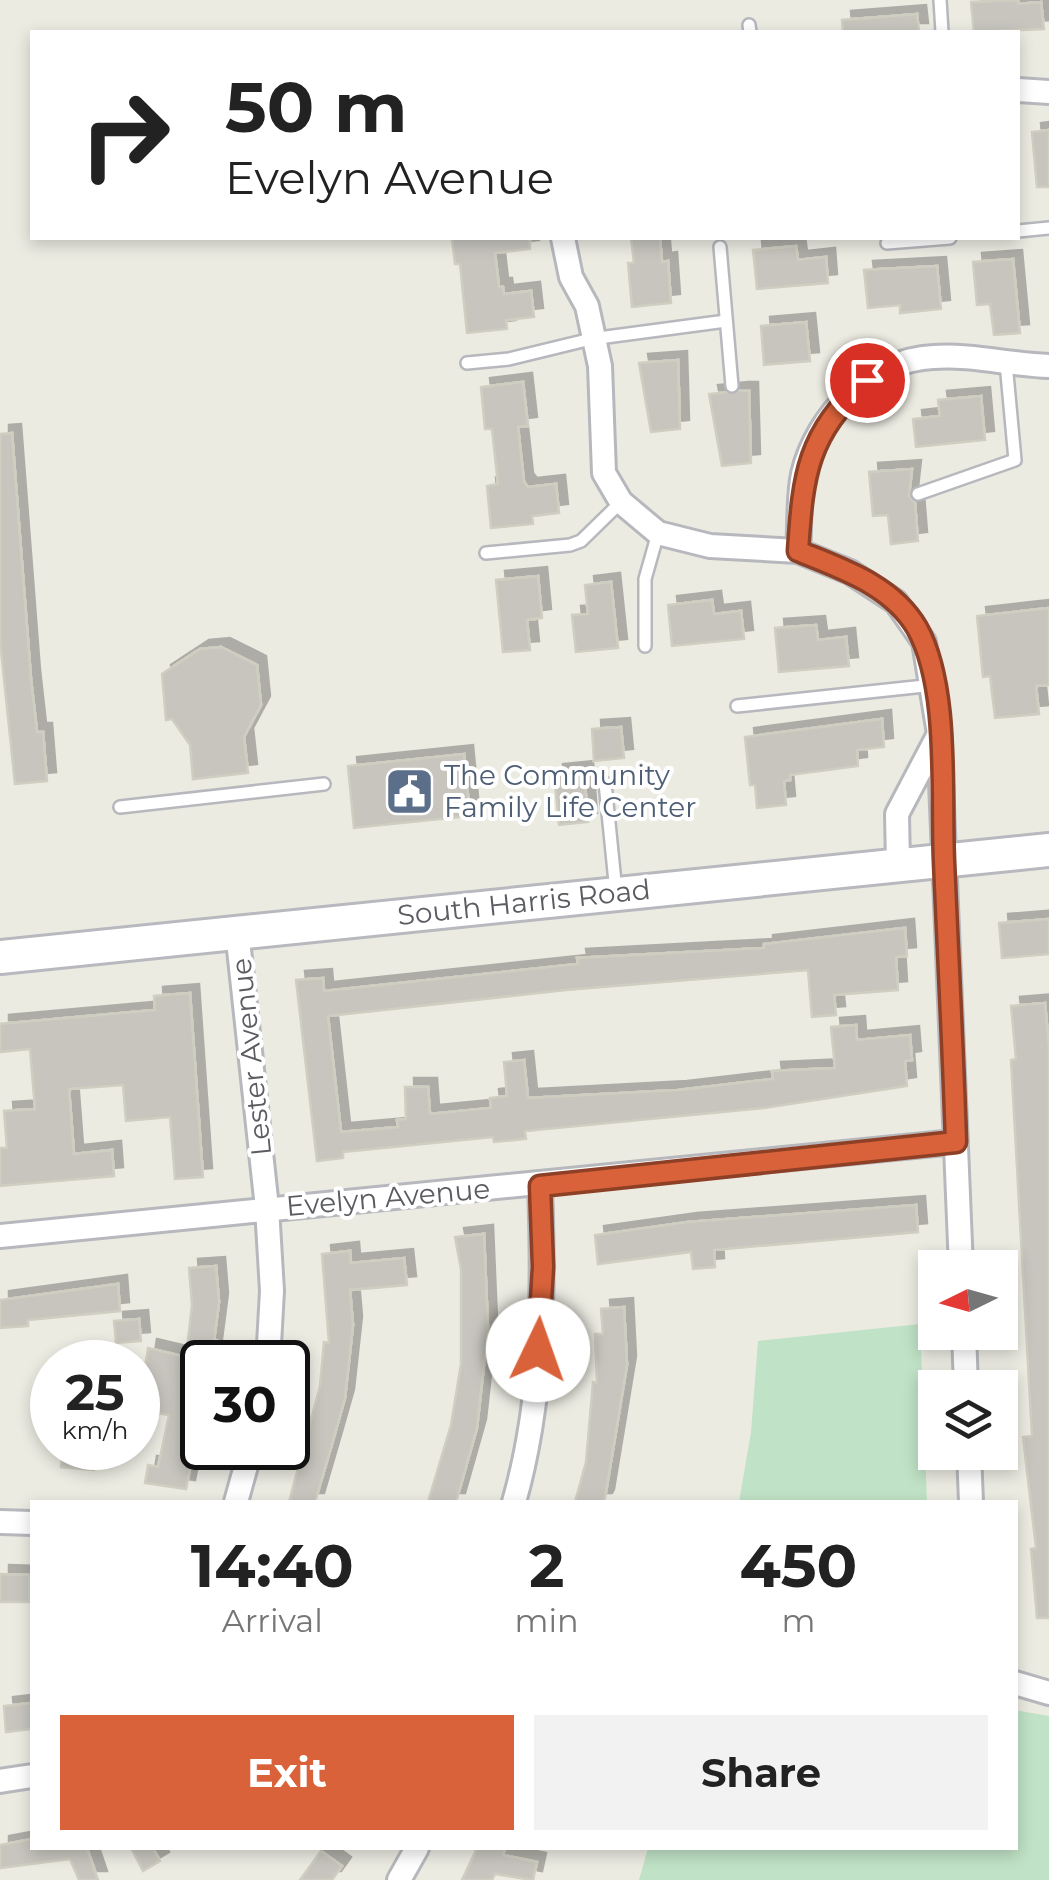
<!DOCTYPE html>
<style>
body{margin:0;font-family:Montserrat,sans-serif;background:#f2f2f2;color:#222;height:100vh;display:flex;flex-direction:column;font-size:38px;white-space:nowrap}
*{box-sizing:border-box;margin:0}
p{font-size:32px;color:#767676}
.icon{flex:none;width:55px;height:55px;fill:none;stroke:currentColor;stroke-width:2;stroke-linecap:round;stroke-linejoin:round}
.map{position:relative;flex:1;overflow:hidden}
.drawer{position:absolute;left:30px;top:1500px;width:988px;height:350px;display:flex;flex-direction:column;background:#fff;border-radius:0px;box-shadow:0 5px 15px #0003}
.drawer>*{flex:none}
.guide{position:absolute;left:30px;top:30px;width:990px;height:210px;border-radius:0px;box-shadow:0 5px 15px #0003;background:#fff;color:#222;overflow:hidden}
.needle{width:65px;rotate:265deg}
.fabs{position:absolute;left:918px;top:1250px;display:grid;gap:20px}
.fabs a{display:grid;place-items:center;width:100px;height:100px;border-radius:0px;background:#fff;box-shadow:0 5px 15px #0003;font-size:50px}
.speed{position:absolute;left:30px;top:1340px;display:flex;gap:20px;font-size:50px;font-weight:700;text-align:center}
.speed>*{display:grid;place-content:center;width:130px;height:130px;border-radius:50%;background:#fff;box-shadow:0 5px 15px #0003;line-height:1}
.speed small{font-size:25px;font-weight:400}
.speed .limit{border:5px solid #111;border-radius:15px;background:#fff;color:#111}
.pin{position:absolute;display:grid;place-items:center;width:85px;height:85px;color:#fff;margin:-42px;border:5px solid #fff;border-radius:50%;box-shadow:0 2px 10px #0007}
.me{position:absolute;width:110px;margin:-55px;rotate:3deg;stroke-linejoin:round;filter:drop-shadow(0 0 8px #0008)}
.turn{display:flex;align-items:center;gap:35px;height:210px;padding:0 30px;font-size:45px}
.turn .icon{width:130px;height:130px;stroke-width:2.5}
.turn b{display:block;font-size:70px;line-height:85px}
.eta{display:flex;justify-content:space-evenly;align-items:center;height:170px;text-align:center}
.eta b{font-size:60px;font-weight:700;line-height:70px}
.cta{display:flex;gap:20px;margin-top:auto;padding:20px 30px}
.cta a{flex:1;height:115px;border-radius:0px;background:#d9623a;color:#fff;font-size:40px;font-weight:700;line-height:115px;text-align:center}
.cta a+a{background:#f2f2f2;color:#222}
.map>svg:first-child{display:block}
.green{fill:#c0e2c6}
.building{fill:#c7c5be;stroke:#d0cec1;stroke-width:2.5;filter:url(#shadow)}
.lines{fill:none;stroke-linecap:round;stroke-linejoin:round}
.service-casing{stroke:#b7b8bd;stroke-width:16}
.minor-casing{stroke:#b7b8bd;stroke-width:28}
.secondary-casing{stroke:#b8b9bf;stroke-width:38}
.service{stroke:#fff;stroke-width:11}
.minor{stroke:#fff;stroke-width:22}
.secondary{stroke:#fff;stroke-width:32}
.route-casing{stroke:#8d4026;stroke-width:25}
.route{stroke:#d9623a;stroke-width:18}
.labels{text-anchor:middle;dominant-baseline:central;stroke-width:8;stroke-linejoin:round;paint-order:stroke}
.service-label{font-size:28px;fill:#4e5e75;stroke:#fff;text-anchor:start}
.street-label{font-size:28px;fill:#5a5c61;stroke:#fff}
</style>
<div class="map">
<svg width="1049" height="1880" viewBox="0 0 1049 1880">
<defs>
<filter id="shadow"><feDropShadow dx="9" dy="-9" stdDeviation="0" flood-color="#0004"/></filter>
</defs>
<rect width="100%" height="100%" fill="#ecebe2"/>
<g class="green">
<path d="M920 1324 927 1502H739L751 1432 758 1341Z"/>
<path d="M1015 1710 1049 1716V1880H639L648 1848H1015Z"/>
</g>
<g class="building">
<path d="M1018 0V4L1041 2 1044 29 974 32 971 2Z"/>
<path d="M917 14 919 32H843L842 20Z"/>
<path d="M1049 130V187H1037L1032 132Z"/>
<path d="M452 238H530V249L495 253 499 287H503L504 294 531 291 534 317 506 320 507 329 467 333 460 264H455Z"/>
<path d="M631 238H660L662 262 668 261 671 303 632 307 628 263H634Z"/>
<path d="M796 246 798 260 826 257 828 283 757 289 753 250Z"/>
<path d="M1013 259 1020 333 994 335 990 304 977 305 973 262Z"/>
<path d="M937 266 941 309 900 313V305L868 308 864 270Z"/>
<path d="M806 322 810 361 764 365 761 326Z"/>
<path d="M678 360 680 429 651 432 639 363Z"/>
<path d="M523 382 528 426 518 427 524 482 528 487 556 484 559 513 532 516 533 524 491 528 487 486 498 484 492 429H485L481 387Z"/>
<path d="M739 391H749L751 463 722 466 709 394Z"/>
<path d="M981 396 985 440 916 447 913 419 940 416 938 400Z"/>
<path d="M12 433 31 679 37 732H43L47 781 15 784 0 641V434Z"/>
<path d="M912 469 909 496 915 503 918 541 891 544 888 515 873 516 869 472Z"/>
<path d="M538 576 542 618 527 620 530 650 503 652 496 580Z"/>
<path d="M611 582 618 648 576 652 572 615 588 614 585 585Z"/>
<path d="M712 600 714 614 741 611 744 639 672 646 668 605Z"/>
<path d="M1049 608V685L1036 686 1039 714 995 718 990 676 983 677 977 616Z"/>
<path d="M816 625 818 640 846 637 849 666 779 672 775 628Z"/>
<path d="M221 647 257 665 261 705 244 737 248 773 193 779 190 745 172 719 166 720 162 674 200 649Z"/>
<path d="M882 719 884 747 857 750 858 766 790 775V780L784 781 786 805 757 808 755 785H750L745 737Z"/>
<path d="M621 727 624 758 594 761 592 729Z"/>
<path d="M464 754 470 816 354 828 348 766Z"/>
<path d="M584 770 588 822 559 825 554 773Z"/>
<path d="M1049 919V954L1002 958 999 923Z"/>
<path d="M905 928 907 956 896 957 898 990 834 995 836 1015 812 1017 808 970 566 990 328 1016 341 1132 398 1127 397 1120 406 1119 405 1087H428L430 1114 491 1108 490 1098 507 1096 504 1062 524 1060 528 1098 678 1090 773 1079 772 1071 835 1068 831 1027 856 1025 857 1040 910 1035 912 1060 905 1061 907 1086 764 1108 525 1131 526 1139 494 1142 493 1137 343 1152V1158L317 1161 296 980 323 978 324 991 578 964 577 958 764 948V944Z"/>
<path d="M190 993 203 1177 175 1179 170 1117 126 1121 123 1085 69 1089 74 1154 112 1150 114 1176 0 1186V1148H7L4 1111 35 1109 30 1049 0 1052V1024L155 1010 154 996Z"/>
<path d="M1045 1003 1049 1048V1618H1037L1031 1549 1036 1548 1023 1437 1032 1436 1011 1060 1016 1059 1011 1006Z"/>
<path d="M916 1205 918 1232 714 1250 715 1267 693 1269 691 1252 598 1264 595 1235 688 1222Z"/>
<path d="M484 1234 488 1329 477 1428 456 1502H428L451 1425 461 1364V1269L455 1237Z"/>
<path d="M350 1251 351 1263 404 1258 407 1285 350 1290 353 1325 345 1398 332 1444 315 1502H289L320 1386 324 1342 329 1343 322 1254Z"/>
<path d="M216 1266 219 1302 213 1348 202 1346V1406L186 1489 145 1483 148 1465 158 1467 169 1415 138 1410 148 1348 186 1357 192 1305 189 1268Z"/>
<path d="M118 1284 120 1311 28 1320V1326L0 1328V1300Z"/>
<path d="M624 1307 627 1365 605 1498 603 1502H575L586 1462 593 1382 597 1383 595 1334H603L601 1309Z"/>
<path d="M139 1319 141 1341 116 1343 114 1321Z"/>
<path d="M63 1448H97L94 1470 61 1467Z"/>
<path d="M0 1574 29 1575V1602H0Z"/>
<path d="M32 1703V1729L6 1732 4 1706Z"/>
<path d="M32 1839V1848H87L98 1880H79L70 1859 0 1868V1845Z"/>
<path d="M131 1848H153L160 1861 143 1871Z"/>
<path d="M477 1848H505L503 1855 537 1862 533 1880 495 1874 492 1880H462Z"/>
<path d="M321 1851 342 1866 332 1880H300Z"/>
</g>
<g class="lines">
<defs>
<g id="service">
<path d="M940 0 942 32"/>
<path d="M749 25 750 32"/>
<path d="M1018 231 1049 228"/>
<path d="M887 243 950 238"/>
<path d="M720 247 732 386"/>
<path d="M467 363 509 359 591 339 726 321"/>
<path d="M918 494 1015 460 1006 363"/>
<path d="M486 553 570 545 581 541 621 502"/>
<path d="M645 646V579L658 533"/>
<path d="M737 706 934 685"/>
<path d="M605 783 616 892"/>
<path d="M120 807 324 784"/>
</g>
<g id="minor">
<path d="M1018 90 1049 92"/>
<path d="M563 238 571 277 587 306 600 366 604 473 621 502 658 533 710 546 798 551 850 572 896 602 924 642 939 734 961 1268"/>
<path d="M798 551C800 526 798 498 803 474 817 415 871 360 933 357 971 354 1011 365 1049 366"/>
<path d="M898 864 897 814 939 734"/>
<path d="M237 931 267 1208 272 1291 268 1362"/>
<path d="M0 1236 955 1142"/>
<path d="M964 1332 966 1388"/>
<path d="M969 1452 971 1502"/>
<path d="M236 1502 251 1448"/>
<path d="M514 1502C543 1401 544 1290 540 1186"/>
<path d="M0 1522 32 1523"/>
<path d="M1015 1683 1049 1693"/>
<path d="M0 1781 32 1776"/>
<path d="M399 1880 417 1848"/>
</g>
<path id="secondary" d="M0 957 1049 850"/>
</defs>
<use href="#service" class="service-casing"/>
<use href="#minor" class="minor-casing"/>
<use href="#secondary" class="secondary-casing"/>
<use href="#service" class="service"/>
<use href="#minor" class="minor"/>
<use href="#secondary" class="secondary"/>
</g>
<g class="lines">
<defs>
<path id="route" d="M538 1350 543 1267 540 1186 956 1142C953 1048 948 955 944 861 941 794 950 687 917 628 892 585 842 569 798 551 803 474 807 434 867 380"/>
</defs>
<use href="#route" class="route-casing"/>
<use href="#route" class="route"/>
</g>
<defs>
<symbol id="civic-square" viewBox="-11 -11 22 22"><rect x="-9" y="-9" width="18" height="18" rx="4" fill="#5c6f8a" stroke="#fff"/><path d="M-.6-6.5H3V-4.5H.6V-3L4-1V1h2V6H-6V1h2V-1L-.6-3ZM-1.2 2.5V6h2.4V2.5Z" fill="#fff"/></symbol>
</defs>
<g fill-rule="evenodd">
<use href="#civic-square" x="382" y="764" width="55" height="55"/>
</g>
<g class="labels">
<g class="service-label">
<text x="444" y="775">The Community<tspan x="444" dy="32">Family Life Center</tspan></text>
</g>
<g class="street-label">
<text transform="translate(524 902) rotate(-6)">South Harris Road</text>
<text transform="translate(251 1057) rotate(-96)">Lester Avenue</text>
<text transform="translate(388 1197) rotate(-5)">Evelyn Avenue</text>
</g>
</g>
</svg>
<div class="fabs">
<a><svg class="needle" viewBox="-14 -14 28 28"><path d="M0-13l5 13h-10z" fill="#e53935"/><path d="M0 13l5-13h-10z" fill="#767676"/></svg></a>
<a><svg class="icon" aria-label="layers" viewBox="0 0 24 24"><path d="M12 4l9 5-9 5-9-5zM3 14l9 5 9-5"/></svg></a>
</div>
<div class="speed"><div>25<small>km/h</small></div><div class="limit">30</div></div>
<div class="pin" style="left:867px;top:380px;background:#d93025"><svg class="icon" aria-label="arrive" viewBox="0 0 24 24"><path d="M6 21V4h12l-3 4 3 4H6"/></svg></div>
<svg class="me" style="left:538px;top:1350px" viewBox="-20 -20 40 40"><circle r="19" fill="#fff"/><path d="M0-13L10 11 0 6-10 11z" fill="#d9623a"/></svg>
<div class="guide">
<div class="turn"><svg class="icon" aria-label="right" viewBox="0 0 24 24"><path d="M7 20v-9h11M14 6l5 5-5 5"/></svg><div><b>50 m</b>Evelyn Avenue</div></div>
</div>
<section class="drawer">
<div class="eta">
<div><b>14:40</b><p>Arrival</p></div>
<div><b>2</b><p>min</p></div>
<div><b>450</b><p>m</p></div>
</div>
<div class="cta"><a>Exit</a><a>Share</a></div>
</section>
</div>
